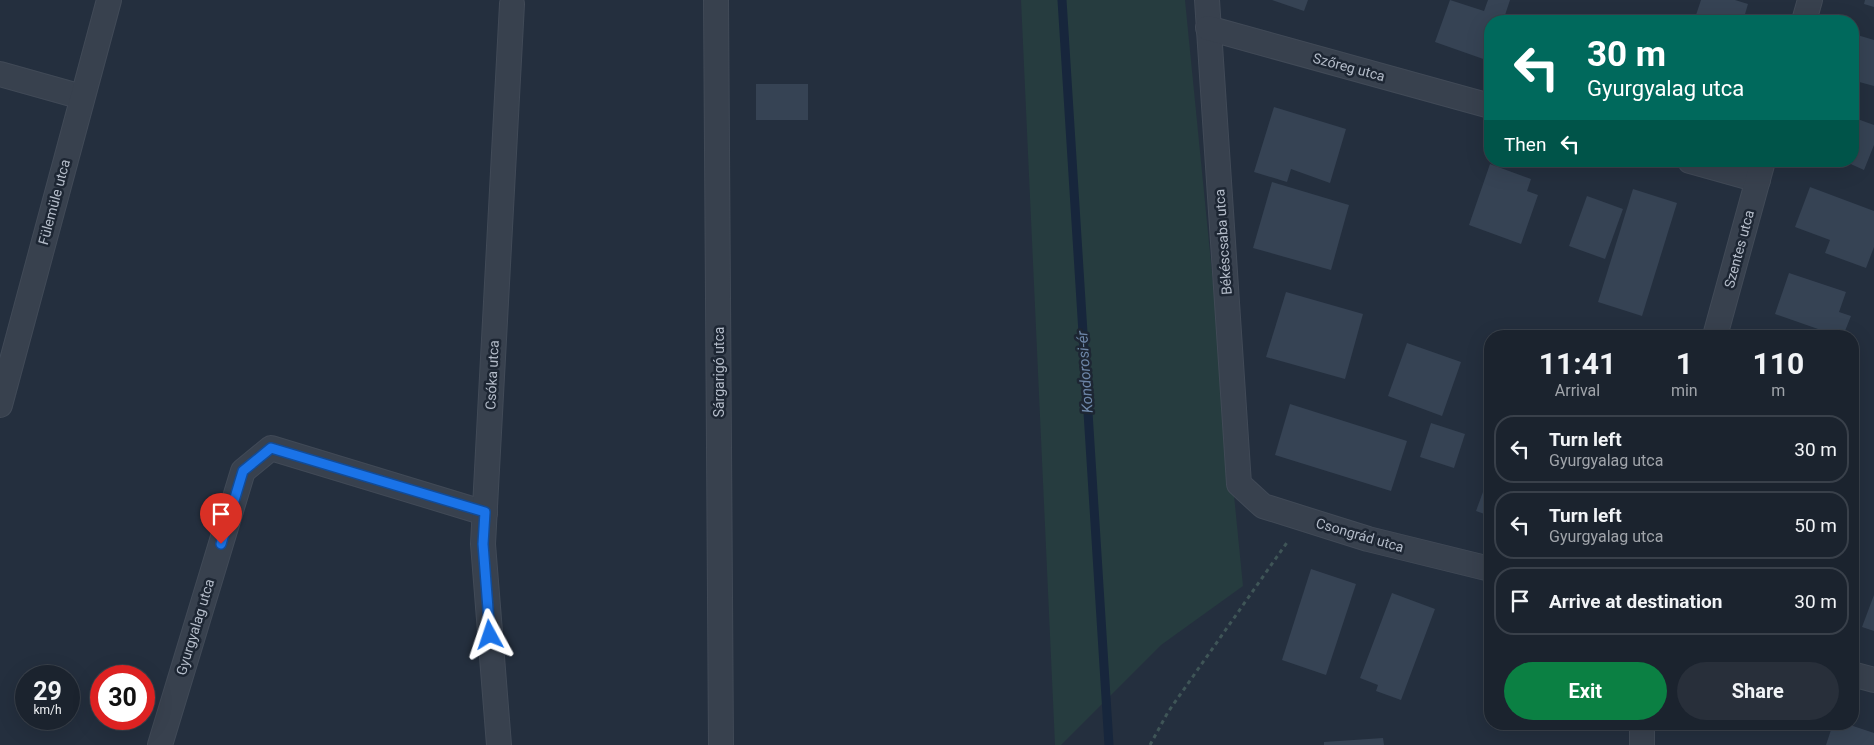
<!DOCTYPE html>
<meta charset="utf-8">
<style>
body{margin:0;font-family:Roboto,sans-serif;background:#282f3a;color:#f1f3f6;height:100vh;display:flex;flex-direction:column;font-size:19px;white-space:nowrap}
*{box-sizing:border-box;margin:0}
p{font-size:16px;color:#a0a4aa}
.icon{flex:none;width:28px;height:28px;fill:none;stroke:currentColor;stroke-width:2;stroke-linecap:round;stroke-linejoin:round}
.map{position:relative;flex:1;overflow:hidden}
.drawer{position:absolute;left:1484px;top:330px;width:375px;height:400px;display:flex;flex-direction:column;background:#1b232e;border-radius:20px;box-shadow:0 5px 20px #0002,0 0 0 1px #39404a}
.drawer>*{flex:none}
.top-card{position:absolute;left:1484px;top:15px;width:375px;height:152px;border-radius:20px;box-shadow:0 5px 20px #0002,0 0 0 1px #39404a;background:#00695c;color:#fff;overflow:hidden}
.speed{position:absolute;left:15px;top:665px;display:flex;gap:10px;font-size:25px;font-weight:700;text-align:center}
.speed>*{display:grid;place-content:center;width:65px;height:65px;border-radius:50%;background:#1b232e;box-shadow:0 5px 20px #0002,0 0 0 1px #39404a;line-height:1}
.speed small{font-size:12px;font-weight:400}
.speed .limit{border:8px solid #d22;background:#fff;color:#111}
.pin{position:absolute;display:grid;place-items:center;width:42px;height:42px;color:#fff;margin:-51px -21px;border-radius:50% 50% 50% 0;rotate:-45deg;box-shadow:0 0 5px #0007}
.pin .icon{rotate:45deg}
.me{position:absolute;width:55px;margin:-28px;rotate:355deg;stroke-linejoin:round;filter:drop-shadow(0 0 4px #0008)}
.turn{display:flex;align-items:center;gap:18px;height:105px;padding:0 20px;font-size:22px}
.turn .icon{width:65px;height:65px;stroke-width:2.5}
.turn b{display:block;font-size:35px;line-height:42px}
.then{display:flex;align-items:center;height:48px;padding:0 20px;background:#0003;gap:10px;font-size:19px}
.eta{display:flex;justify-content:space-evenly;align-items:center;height:85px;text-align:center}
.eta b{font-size:30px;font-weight:700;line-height:35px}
.action{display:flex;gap:10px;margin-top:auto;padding:10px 20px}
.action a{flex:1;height:58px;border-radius:30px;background:#0b8043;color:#fff;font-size:20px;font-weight:700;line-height:58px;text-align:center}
.action a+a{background:#282f3a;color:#f1f3f6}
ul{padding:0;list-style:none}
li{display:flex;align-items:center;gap:15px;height:68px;margin:0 10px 8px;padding:0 10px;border:2px solid #39404a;border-radius:20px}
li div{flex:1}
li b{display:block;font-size:19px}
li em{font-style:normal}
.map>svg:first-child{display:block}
.green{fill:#263c3f}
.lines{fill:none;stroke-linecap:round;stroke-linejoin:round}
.stream{stroke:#17263c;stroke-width:9}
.building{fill:#364354}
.minor-casing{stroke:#414a57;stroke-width:26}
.path{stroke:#3f5557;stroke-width:3;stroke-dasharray:4 4;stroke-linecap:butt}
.minor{stroke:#38414e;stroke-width:24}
.route-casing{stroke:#114b97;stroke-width:12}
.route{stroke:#1a73e8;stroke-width:9}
.labels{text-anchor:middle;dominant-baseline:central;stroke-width:5;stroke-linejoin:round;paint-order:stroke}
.street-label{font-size:14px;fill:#b4bcc9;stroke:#1d2633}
.water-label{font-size:15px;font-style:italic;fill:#6d86a8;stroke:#1d2633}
</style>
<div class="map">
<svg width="1874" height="745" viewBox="0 0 1874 745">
<rect width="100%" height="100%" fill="#242f3e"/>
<path class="green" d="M1021 0H1185L1243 586 1161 645 1061 745H1055Z"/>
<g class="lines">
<path class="stream" d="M1062 0 1109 745"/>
</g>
<g class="building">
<path d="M1272 0H1308L1304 11Z"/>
<path d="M1450 0 1484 11 1488 0H1510L1503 21H1490L1489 61 1435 42Z"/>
<path d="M1701 0H1735L1748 4 1743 21H1694Z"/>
<path d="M1865 0H1874V7L1864 4Z"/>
<path d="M1854 34 1874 40V86L1852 80Z"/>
<rect x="756" y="84" width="52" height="36"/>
<path d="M1274 107 1346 129 1330 183 1291 169 1287 182 1254 172Z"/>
<path d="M1852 117 1874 125V145L1864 170 1844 161H1852Z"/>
<path d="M1490 164 1531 179 1527 191 1538 195 1521 244 1469 225Z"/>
<path d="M1272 182 1349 205 1331 270 1253 248Z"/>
<path d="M1810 187 1874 211V247L1866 268 1825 253 1830 240 1795 227Z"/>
<path d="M1633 189 1677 203 1642 316 1598 302Z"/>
<path d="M1587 196 1623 209 1605 259 1569 246Z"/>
<path d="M1789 273 1846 292 1839 312 1851 316 1843 336H1838L1775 314Z"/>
<path d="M1286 292 1363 314 1345 379 1266 357Z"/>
<path d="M1407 343 1461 362 1442 416 1388 396Z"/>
<path d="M1290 404 1407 441 1391 491 1275 455Z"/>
<path d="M1431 423 1465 434 1454 468 1420 457Z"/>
<path d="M1490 473V516L1476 511Z"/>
<path d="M1311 569 1356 584 1326 675 1282 660Z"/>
<path d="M1392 593 1435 609 1401 700 1376 691 1378 685 1360 678Z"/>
<path d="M1874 595V631L1862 627Z"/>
<path d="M1833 724H1847L1874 733V745H1826Z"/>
<path d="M1383 738 1384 745H1324V742Z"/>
</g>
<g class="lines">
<defs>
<g id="minor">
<path d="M716 0 721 745"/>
<path d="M1207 0 1239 484 1263 506 1368 539 1490 569"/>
<path d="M1804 21 1810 0"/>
<path d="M1208 28 1490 106"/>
<path d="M0 74 82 97"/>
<path d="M1690 161 1758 180"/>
<path d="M1715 336 1763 161"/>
<path d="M0 405 109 0"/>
<path d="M1852 674 1874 680"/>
<path d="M1642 724V745"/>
<path d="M160 745 243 471 271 448 485 513"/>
<path d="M499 745 483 544 512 4"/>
</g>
</defs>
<use href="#minor" class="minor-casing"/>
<path class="path" d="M1150 745 1168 712 1288 541"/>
<use href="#minor" class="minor"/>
</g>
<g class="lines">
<defs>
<path id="route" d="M221 544 243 471 271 448 485 512 483 544 490 635"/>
</defs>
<use href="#route" class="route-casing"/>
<use href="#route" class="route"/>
</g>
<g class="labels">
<g class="street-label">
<text transform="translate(1349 67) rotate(15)">Szőreg utca</text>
<text transform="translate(54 202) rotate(-75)">Fülemüle utca</text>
<text transform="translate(1223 242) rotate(-94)">Békéscsaba utca</text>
<text transform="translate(1739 249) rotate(-75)">Szentes utca</text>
<text transform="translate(719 372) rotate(-90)">Sárgarigó utca</text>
<text transform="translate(492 375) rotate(-87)">Csóka utca</text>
<text transform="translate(1360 535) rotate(16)">Csongrád utca</text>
<text transform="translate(195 627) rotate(-73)">Gyurgyalag utca</text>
</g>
<g class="water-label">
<text transform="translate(1085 372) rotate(-94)">Kondorosi-ér</text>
</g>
</g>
</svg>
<div class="speed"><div>29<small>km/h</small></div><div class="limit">30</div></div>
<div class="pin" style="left:221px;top:544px;background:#d93025"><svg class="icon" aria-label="arrive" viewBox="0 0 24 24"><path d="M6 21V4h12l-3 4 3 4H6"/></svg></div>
<svg class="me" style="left:490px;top:635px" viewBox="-20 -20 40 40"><path d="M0-17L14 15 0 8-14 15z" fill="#1a73e8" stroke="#fff" stroke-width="4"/></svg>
<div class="top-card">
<div class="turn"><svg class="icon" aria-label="left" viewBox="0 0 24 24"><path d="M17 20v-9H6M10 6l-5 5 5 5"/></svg><div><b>30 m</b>Gyurgyalag utca</div></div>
<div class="then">Then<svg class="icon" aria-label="left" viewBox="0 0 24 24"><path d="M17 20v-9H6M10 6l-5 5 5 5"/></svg></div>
</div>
<section class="drawer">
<div class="eta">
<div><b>11:41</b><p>Arrival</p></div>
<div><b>1</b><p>min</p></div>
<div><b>110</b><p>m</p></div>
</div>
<ul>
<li><svg class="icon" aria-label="left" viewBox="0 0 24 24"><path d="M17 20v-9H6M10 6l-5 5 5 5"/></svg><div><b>Turn left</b><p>Gyurgyalag utca</p></div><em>30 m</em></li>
<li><svg class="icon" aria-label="left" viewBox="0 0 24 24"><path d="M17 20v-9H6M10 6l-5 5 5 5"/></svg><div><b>Turn left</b><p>Gyurgyalag utca</p></div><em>50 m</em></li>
<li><svg class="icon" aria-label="arrive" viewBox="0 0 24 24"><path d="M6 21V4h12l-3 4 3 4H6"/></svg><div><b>Arrive at destination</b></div><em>30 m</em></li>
</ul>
<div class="action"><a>Exit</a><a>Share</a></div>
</section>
</div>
